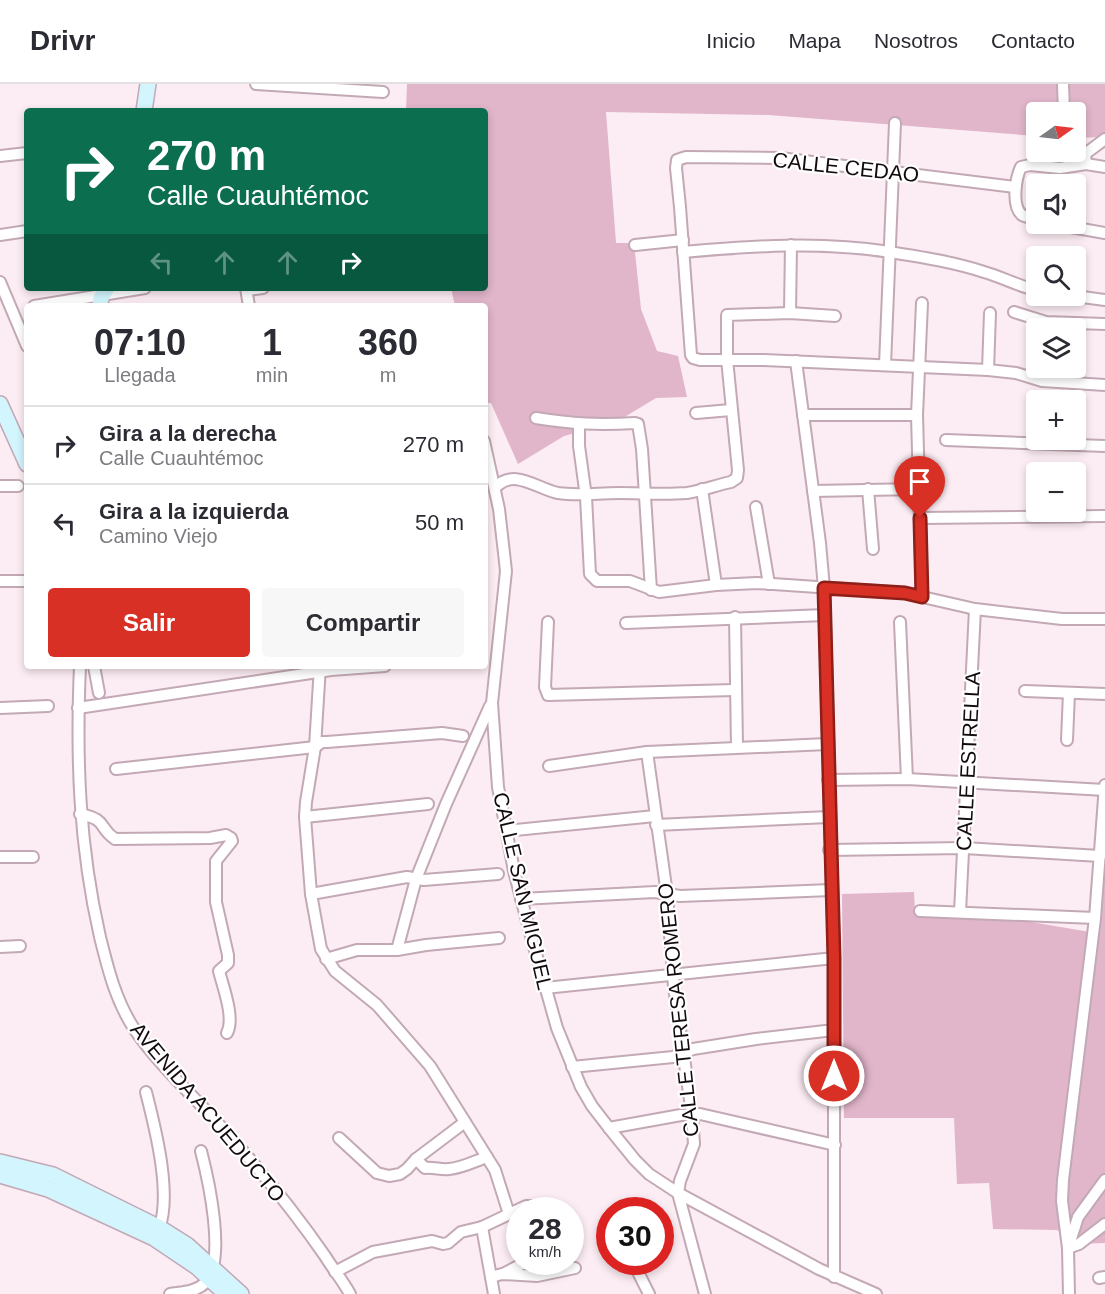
<!DOCTYPE html>
<html lang="es">
<meta charset="utf-8">
<style>
body{margin:0;font-family:Arial,sans-serif;background:#f7f7f7;color:#2b2b33;height:100vh;display:flex;flex-direction:column;font-size:22px;white-space:nowrap}
*{box-sizing:border-box;margin:0}
p{font-size:20px;color:#7c7c81}
.icon{flex:none;width:33px;height:33px;fill:none;stroke:currentColor;stroke-width:2;stroke-linecap:round;stroke-linejoin:round}
.map{position:relative;flex:1;overflow:hidden}
.panel{position:absolute;left:24px;top:219px;width:464px;height:366px;display:flex;flex-direction:column;background:#fff;border-radius:6px;box-shadow:0 3px 9px #0003}
.panel>*{flex:none}
.banner{position:absolute;left:24px;top:24px;width:464px;height:183px;border-radius:6px;box-shadow:0 3px 9px #0003;background:#0b6e4f;color:#fff;overflow:hidden}
.needle{width:39px;rotate:76deg}
.fabs{position:absolute;left:1026px;top:18px;display:grid;gap:12px}
.fabs a{display:grid;place-items:center;width:60px;height:60px;border-radius:6px;background:#fff;box-shadow:0 3px 9px #0003;font-size:30px}
.speed{position:absolute;left:506px;top:1113px;display:flex;gap:12px;font-size:30px;font-weight:700;text-align:center}
.speed>*{display:grid;place-content:center;width:78px;height:78px;border-radius:50%;background:#fff;box-shadow:0 3px 9px #0003;line-height:1}
.speed small{font-size:15px;font-weight:400}
.speed .limit{border:9px solid #d22;background:#fff;color:#111}
.pin{position:absolute;display:grid;place-items:center;width:51px;height:51px;color:#fff;margin:-62px -26px;border-radius:50% 50% 50% 0;rotate:-45deg;box-shadow:0 0 6px #0007}
.pin .icon{rotate:45deg}
.me{position:absolute;width:66px;margin:-33px;rotate:0deg;stroke-linejoin:round;filter:drop-shadow(0 0 4px #0008)}
.turn{display:flex;align-items:center;gap:21px;height:126px;padding:0 24px;font-size:27px}
.turn .icon{width:78px;height:78px;stroke-width:2.5}
.turn b{display:block;font-size:42px;line-height:51px}
.lanes{display:flex;align-items:center;height:57px;padding:0 24px;background:#0003;justify-content:center;gap:30px;direction:ltr}
.lanes .off{opacity:.35}
.eta{display:flex;justify-content:space-evenly;align-items:center;height:102px;text-align:center}
.eta b{font-size:36px;font-weight:700;line-height:42px}
.primary-button{display:flex;gap:12px;margin-top:auto;padding:12px 24px}
.primary-button a{flex:1;height:69px;border-radius:6px;background:#d93025;color:#fff;font-size:24px;font-weight:700;line-height:69px;text-align:center}
.primary-button a+a{background:#f7f7f7;color:#2b2b33}
ul{padding:0;list-style:none}
li{display:flex;align-items:center;gap:18px;height:78px;padding:0 24px;border-top:2px solid #e1e1e2}
li div{flex:1}
li b{display:block;font-size:22px}
li em{font-style:normal}
header{display:flex;align-items:center;gap:36px;box-sizing:border-box;height:84px;padding:0 30px;background:#fff;border-bottom:2px solid #e1e1e2}
header strong{font-size:28px}
nav{display:flex;gap:33px;margin-inline-start:auto;font-size:21px}
.map>svg:first-child{display:block}
.green{fill:#e1b5ca}
.lines{fill:none;stroke-linecap:round;stroke-linejoin:round}
.street-casing{stroke:#c3a9b5;stroke-width:14}
.secondary-casing{stroke:#c3a9b5;stroke-width:18}
.street{stroke:#fff;stroke-width:10}
.secondary{stroke:#d3f5fe;stroke-width:15}
.route-casing{stroke:#8d1f18;stroke-width:15}
.route{stroke:#d93025;stroke-width:10}
.labels{text-anchor:middle;dominant-baseline:central;stroke-width:4.5;stroke-linejoin:round;paint-order:stroke}
.street-label{font-size:21px;fill:#130a0e;stroke:#fefefe}
</style>
<header>
<strong>Drivr</strong>
<nav><a>Inicio</a><a>Mapa</a><a>Nosotros</a><a>Contacto</a></nav>
</header>
<div class="map">
<svg width="1105" height="1210" viewBox="0 0 1105 1210">
<rect width="100%" height="100%" fill="#fcecf3"/>
<g class="green">
<path d="M407 0H1105V53L1076 54V28H1036V52L769 31 606 28 616 159H634L641 225 657 267 678 272 687 313 656 314 618 337 564 352 518 380 491 319H485L484 222H455L451 204H484V27H406Z"/>
<path d="M1105 742V1159L1076 1160 1057 1146 993 1145 989 1099 957 1100 954 1034H844L842 810 914 808 915 828 1019 836 1096 849Z"/>
</g>
<g class="lines">
<defs>
<g id="street">
<path d="M256 0 383 8"/>
<path d="M1063 0 1064 28"/>
<path d="M1076 57 1085 70 1086 80"/>
<path d="M1085 70 1105 55"/>
<path d="M0 72 27 69"/>
<path d="M1015 103 780 74 686 73 677 76 676 84 680 123 691 271 693 274 700 276H764L988 286 1016 289 1042 297 1105 301"/>
<path d="M1036 135C1032 134 1026 133 1022 131 1011 122 1016 93 1021 83L1030 81 1060 84 1086 80 1105 83"/>
<path d="M1054 140 1105 149"/>
<path d="M0 151 27 147"/>
<path d="M635 161 683 156"/>
<path d="M683 168C752 162 820 157 890 168 921 173 954 178 984 188 1002 193 1018 202 1036 206"/>
<path d="M0 198 27 262"/>
<path d="M246 204 249 222"/>
<path d="M247 206 263 204"/>
<path d="M1075 212 1105 216"/>
<path d="M34 222 145 204"/>
<path d="M1014 228 1046 238 1105 240"/>
<path d="M790 229 791 161"/>
<path d="M796 277 820 459 824 504 834 874V1193"/>
<path d="M885 281 895 39"/>
<path d="M988 286 990 229"/>
<path d="M696 329 731 326"/>
<path d="M803 331H917"/>
<path d="M536 334C573 340 598 341 635 339L638 340 642 365 651 506"/>
<path d="M579 341V362L586 413 590 490 597 497H630L659 508 716 501 757 499 905 509 975 525 1062 535H1105"/>
<path d="M946 356 1105 362"/>
<path d="M484 357 499 425 506 487 492 619 498 703 514 787 531 852 557 944 581 1003 592 1022 609 1044 635 1076 649 1090 678 1109 819 1185 876 1210"/>
<path d="M0 402H18"/>
<path d="M495 404C514 383 537 405 558 409 578 412 598 409 618 409 642 409 663 411 687 409 702 407 716 401 731 398L737 394 738 386 727 275V231L790 229 835 232"/>
<path d="M702 405 716 501"/>
<path d="M868 405 873 465"/>
<path d="M813 407 919 405"/>
<path d="M756 423 769 500"/>
<path d="M920 434 1105 432"/>
<path d="M0 497H27"/>
<path d="M922 513 917 331 922 219"/>
<path d="M735 533 737 663"/>
<path d="M548 538 545 603 548 611 734 606"/>
<path d="M900 538 907 695"/>
<path d="M626 539 825 531"/>
<path d="M80 582C76 675 79 761 100 853 108 885 116 918 135 946 157 978 187 1006 213 1034 254 1078 291 1123 325 1172 333 1185 343 1197 350 1210"/>
<path d="M94 582 99 609"/>
<path d="M320 582 315 663 306 718 305 733 311 810 321 865 335 887 377 921 430 982 495 1086 509 1130"/>
<path d="M1025 607 1105 610"/>
<path d="M0 624 48 622"/>
<path d="M78 624 331 586 385 582"/>
<path d="M1067 656 1069 609"/>
<path d="M647 668 667 810 674 903 692 1030 694 1060 680 1097 678 1109 705 1210"/>
<path d="M549 682 647 668 827 660"/>
<path d="M116 685 315 663 322 658H327L442 649 463 652"/>
<path d="M828 696 907 695 1105 706"/>
<path d="M80 730C109 736 97 743 115 755L210 754 226 751 231 754 232 757 216 777V818L228 871V879L219 887C223 903 235 934 227 949"/>
<path d="M305 733 428 720"/>
<path d="M656 741 829 733"/>
<path d="M506 747 655 732"/>
<path d="M829 766 964 764 1100 772"/>
<path d="M0 773H33"/>
<path d="M311 810 407 793 424 796 498 790"/>
<path d="M521 815 655 808 680 812 831 806"/>
<path d="M920 827 1095 834"/>
<path d="M960 828 975 525"/>
<path d="M0 863 20 862"/>
<path d="M397 866 416 795 446 720 490 622"/>
<path d="M326 875 357 866H397L426 861 499 854"/>
<path d="M545 904 834 874"/>
<path d="M572 983 673 973 693 965 756 955 834 946"/>
<path d="M146 1008C155 1043 174 1116 157 1149"/>
<path d="M609 1044 681 1031 700 1030 835 1061"/>
<path d="M339 1054 377 1089 389 1092 400 1090 407 1085 416 1075 465 1038"/>
<path d="M416 1075 425 1084C434 1083 441 1086 449 1085 462 1084 475 1077 487 1073"/>
<path d="M482 1143 494 1210"/>
<path d="M570 1151 573 1150"/>
<path d="M1069 1161 1078 1133 1105 1096"/>
<path d="M1068 1164 1079 1160 1105 1140"/>
<path d="M633 1178 649 1210"/>
<path d="M335 1188 373 1168 432 1157 443 1160 448 1159 461 1148 482 1143 526 1122H533L537 1126"/>
<path d="M505 1189 526 1178"/>
<path d="M491 1193 502 1190 537 1192 575 1184"/>
<path d="M1099 1194 1105 1193"/>
<path d="M170 1210C182 1208 196 1208 205 1199 227 1177 208 1094 201 1067"/>
<path d="M1069 1210 1068 1164 1062 1117 1063 1096 1095 834 1105 701"/>
</g>
<g id="secondary">
<path d="M144 27 148 0"/>
<path d="M100 222 101 214 107 204"/>
<path d="M0 320 27 380"/>
<path d="M0 1078 53 1091 160 1144 187 1161 241 1210"/>
<path d="M0 1091 48 1105 154 1154 197 1183 226 1210"/>
</g>
</defs>
<use href="#street" class="street-casing"/>
<use href="#secondary" class="secondary-casing"/>
<use href="#street" class="street"/>
<use href="#secondary" class="secondary"/>
</g>
<g class="lines">
<defs>
<path id="route" d="M834 992V874L824 504 905 509 922 513 920 434"/>
</defs>
<use href="#route" class="route-casing"/>
<use href="#route" class="route"/>
</g>
<g class="labels">
<g class="street-label">
<text transform="translate(846 83) rotate(6)">CALLE CEDAO</text>
<text transform="translate(968 677) rotate(-87)">CALLE ESTRELLA</text>
<text transform="translate(523 807) rotate(77)">CALLE SAN MIGUEL</text>
<text transform="translate(678 926) rotate(-96)">CALLE TERESA ROMERO</text>
<text transform="translate(208 1028) rotate(50)">AVENIDA ACUEDUCTO</text>
</g>
</g>
</svg>
<div class="fabs">
<a><svg class="needle" viewBox="-14 -14 28 28"><path d="M0-13l5 13h-10z" fill="#e53935"/><path d="M0 13l5-13h-10z" fill="#7c7c81"/></svg></a>
<a><svg class="icon" aria-label="sound" viewBox="0 0 24 24"><path d="M4 9h4l5-4v14l-5-4H4zM17 9q2 3 0 6"/></svg></a>
<a><svg class="icon" aria-label="search" viewBox="0 0 24 24"><circle cx="10" cy="10" r="6"/><path d="M15 15l6 6"/></svg></a>
<a><svg class="icon" aria-label="layers" viewBox="0 0 24 24"><path d="M12 4l9 5-9 5-9-5zM3 14l9 5 9-5"/></svg></a>
<a>+</a>
<a>−</a>
</div>
<div class="speed"><div>28<small>km/h</small></div><div class="limit">30</div></div>
<div class="pin" style="left:920px;top:434px;background:#d93025"><svg class="icon" aria-label="arrive" viewBox="0 0 24 24"><path d="M6 21V4h12l-3 4 3 4H6"/></svg></div>
<svg class="me" style="left:834px;top:992px" viewBox="-20 -20 40 40"><circle r="17" fill="#d93025" stroke="#fff" stroke-width="3"/><path d="M0-11L8 9 0 5-8 9z" fill="#fff"/></svg>
<div class="banner">
<div class="turn"><svg class="icon" aria-label="right" viewBox="0 0 24 24"><path d="M7 20v-9h11M14 6l5 5-5 5"/></svg><div><b>270 m</b>Calle Cuauhtémoc</div></div>
<div class="lanes"><svg class="icon off" aria-label="left" viewBox="0 0 24 24"><path d="M17 20v-9H6M10 6l-5 5 5 5"/></svg><svg class="icon off" aria-label="ahead" viewBox="0 0 24 24"><path d="M12 20V5M6 11l6-6 6 6"/></svg><svg class="icon off" aria-label="ahead" viewBox="0 0 24 24"><path d="M12 20V5M6 11l6-6 6 6"/></svg><svg class="icon" aria-label="right" viewBox="0 0 24 24"><path d="M7 20v-9h11M14 6l5 5-5 5"/></svg></div>
</div>
<section class="panel">
<div class="eta">
<div><b>07:10</b><p>Llegada</p></div>
<div><b>1</b><p>min</p></div>
<div><b>360</b><p>m</p></div>
</div>
<ul>
<li><svg class="icon" aria-label="right" viewBox="0 0 24 24"><path d="M7 20v-9h11M14 6l5 5-5 5"/></svg><div><b>Gira a la derecha</b><p>Calle Cuauhtémoc</p></div><em>270 m</em></li>
<li><svg class="icon" aria-label="left" viewBox="0 0 24 24"><path d="M17 20v-9H6M10 6l-5 5 5 5"/></svg><div><b>Gira a la izquierda</b><p>Camino Viejo</p></div><em>50 m</em></li>
</ul>
<div class="primary-button"><a>Salir</a><a>Compartir</a></div>
</section>
</div>
